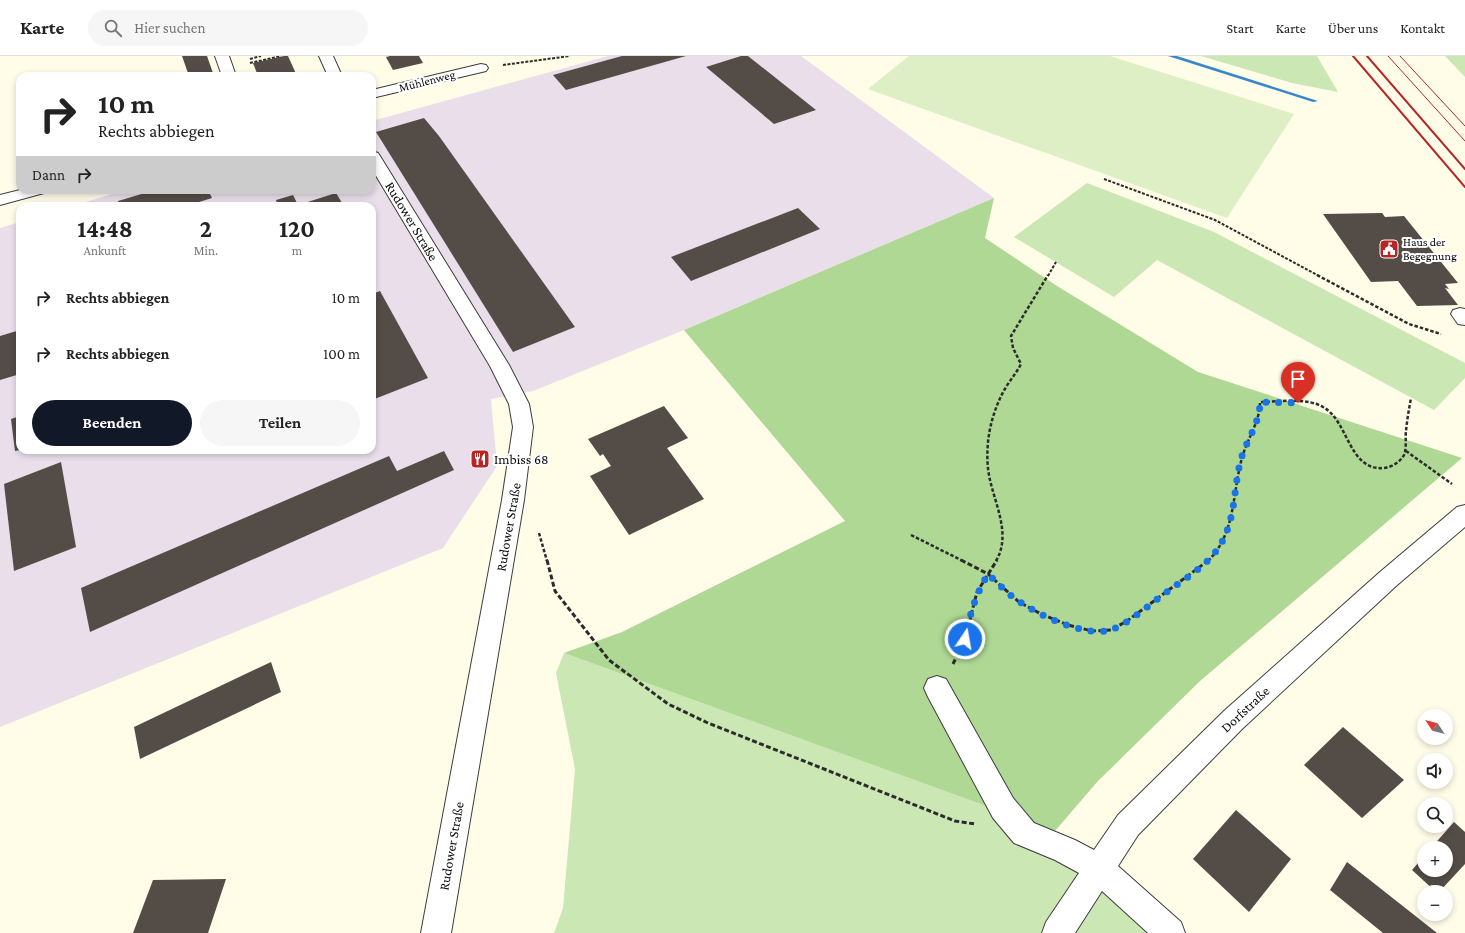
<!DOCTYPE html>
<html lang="de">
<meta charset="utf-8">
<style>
body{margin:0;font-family:"Crimson Pro",serif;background:#f6f6f6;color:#222;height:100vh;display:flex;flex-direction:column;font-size:15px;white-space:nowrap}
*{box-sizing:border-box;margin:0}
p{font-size:13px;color:#767676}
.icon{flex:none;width:22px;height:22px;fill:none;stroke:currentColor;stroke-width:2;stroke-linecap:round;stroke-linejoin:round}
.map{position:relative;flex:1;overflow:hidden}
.sheet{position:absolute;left:16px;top:146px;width:360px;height:252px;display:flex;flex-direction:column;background:#fff;border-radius:12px;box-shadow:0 2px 6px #0003}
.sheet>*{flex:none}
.hud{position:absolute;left:16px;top:16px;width:360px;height:122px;border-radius:12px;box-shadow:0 2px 6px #0003;background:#fff;color:#222;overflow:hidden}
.needle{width:26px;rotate:306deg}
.buttons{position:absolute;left:1417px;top:653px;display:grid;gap:8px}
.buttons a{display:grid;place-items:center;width:36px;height:36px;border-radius:50%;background:#fff;box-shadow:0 2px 6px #0003;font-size:20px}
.pin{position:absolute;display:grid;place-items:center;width:34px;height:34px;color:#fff;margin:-41px -17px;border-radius:50% 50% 50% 0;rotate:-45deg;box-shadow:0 0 4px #0007}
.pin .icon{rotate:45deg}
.me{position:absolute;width:44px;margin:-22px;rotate:12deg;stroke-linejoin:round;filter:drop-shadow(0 0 3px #0008)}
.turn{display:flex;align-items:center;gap:14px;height:84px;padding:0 16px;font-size:18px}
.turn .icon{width:52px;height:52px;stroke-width:2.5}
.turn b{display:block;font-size:28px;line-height:34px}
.then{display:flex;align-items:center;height:38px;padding:0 16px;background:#0003;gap:8px;font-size:15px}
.eta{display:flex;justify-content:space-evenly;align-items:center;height:68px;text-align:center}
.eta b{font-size:24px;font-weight:700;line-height:28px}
.action{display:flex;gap:8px;margin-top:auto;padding:8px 16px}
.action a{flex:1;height:46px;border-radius:24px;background:#111827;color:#fff;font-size:16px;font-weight:700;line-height:46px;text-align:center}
.action a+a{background:#f6f6f6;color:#222}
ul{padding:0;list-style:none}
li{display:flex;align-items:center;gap:12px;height:56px;padding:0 16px}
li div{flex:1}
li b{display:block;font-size:15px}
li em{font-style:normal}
header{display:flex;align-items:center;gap:24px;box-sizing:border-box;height:56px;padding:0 20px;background:#fff;border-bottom:1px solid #e0e0e0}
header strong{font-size:19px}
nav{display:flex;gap:22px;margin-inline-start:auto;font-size:14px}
.search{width:280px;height:36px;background:#f6f6f6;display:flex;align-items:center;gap:10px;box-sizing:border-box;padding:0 14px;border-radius:22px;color:#767676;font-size:15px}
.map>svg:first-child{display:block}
.industrial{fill:#e9deea}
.green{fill:#cbe7b3}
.forest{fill:#aed893}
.pitch{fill:#deefc5}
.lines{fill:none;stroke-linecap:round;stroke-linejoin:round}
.stream{fill:#3687cb;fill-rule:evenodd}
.building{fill:#534c47}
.minor-casing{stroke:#3d3d3d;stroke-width:2}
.path-far2{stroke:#2c2c2c;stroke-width:2;stroke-dasharray:3 1.5;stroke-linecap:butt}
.path-far1{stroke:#2c2c2c;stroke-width:2.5;stroke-dasharray:3.5 2;stroke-linecap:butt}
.path{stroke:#2c2c2c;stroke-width:3;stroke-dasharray:5 2.5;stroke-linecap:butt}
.minor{fill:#fff;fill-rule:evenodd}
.tram{stroke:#b72625;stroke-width:1}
.rail{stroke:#b72625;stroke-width:2}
.route{stroke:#1a73e8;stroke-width:7;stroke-dasharray:0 12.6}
.labels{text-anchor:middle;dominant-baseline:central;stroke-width:4;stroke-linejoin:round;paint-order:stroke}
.far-street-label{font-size:12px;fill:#0a0a0a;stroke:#fff}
.far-poi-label{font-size:12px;fill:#0a0a0a;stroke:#fff;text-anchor:start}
.street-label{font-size:14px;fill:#0a0a0a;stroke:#fff}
.poi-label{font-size:14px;fill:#0a0a0a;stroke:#fff;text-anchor:start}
</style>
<header>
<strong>Karte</strong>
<div class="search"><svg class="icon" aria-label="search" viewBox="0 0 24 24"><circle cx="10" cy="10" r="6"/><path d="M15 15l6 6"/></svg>Hier suchen</div>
<nav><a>Start</a><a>Karte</a><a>Über uns</a><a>Kontakt</a></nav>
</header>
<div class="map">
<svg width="1465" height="877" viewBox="0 0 1465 877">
<rect width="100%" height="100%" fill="#fffce8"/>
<path class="industrial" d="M608 0H801L994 142 684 274 533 335 491 343 497 410 443 492 0 671V172L20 166V394H372V150H72L126 134H372V65Z"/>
<g class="green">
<path d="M1201 0H1317L1338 36 1292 27Z"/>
<path d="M1445 0H1465V21Z"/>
<path d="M1087 127 1214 176 1465 307V322L1434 354 1157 204 1114 241 1014 181Z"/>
<path d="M564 597 1055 775 1161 877H554L563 852 575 713 556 617Z"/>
</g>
<path class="forest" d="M994 142 985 182 1057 230 1198 316 1462 402 1200 625 1097 726 1055 775 564 597 622 576 845 465 684 274Z"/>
<path class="pitch" d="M909 0H1110L1294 58 1227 162 868 33Z"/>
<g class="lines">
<path class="stream" d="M1168 0H1177L1318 45 1313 46Z"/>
</g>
<g class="building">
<path d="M182 0H207L214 20H189Z"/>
<path d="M284 0H288L297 20H258L253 7Z"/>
<path d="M390 0H419L423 7 393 14 386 1Z"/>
<path d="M622 0H686L566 34 553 19Z"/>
<path d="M741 0H748L816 54 774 68 706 11Z"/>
<path d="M424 62 439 80 575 271 513 296 376 76Z"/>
<path d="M155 134H208L212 142 186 150H120L118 145Z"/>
<path d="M336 137 344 150H278L276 144 293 139 298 149Z"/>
<path d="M798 152 820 173 691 225 671 201Z"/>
<path d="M1382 157 1385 161 1404 160 1458 227 1445 228 1449 233 1445 232 1458 249 1417 250 1398 225 1371 226 1323 158Z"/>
<path d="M380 235 428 322 372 344V238Z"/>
<path d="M20 274V318L0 324V280Z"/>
<path d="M664 350 688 382 667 392 704 443 629 479 590 420 611 410 603 398 600 400 588 383Z"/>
<path d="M20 360V394L15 395 11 363Z"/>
<path d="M444 395 454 414 90 576 81 532 389 400 397 415Z"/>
<path d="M61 406 76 491 14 515 4 428Z"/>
<path d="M271 606 281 636 140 703 134 671Z"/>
<path d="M1343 671 1404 724 1362 762 1304 709Z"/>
<path d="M1236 754 1291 803 1249 856 1193 803Z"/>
<path d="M1454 766 1465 776V808L1439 836H1436L1412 814 1424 800V814H1446V792H1431Z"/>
<path d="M1347 806 1437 877H1383L1330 834Z"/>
<path d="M226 823 208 877H133L153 824Z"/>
</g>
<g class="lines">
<defs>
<g id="minor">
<path d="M215 0H229L236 20H222Z"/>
<path d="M319 0H333L342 20H328Z"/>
<path d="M481 8 486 9 488 12 486 15 372 42V34Z"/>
<path d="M372 95 378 97 380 100 509 309 529 348 533 371 524 444 451 877H421L502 444 513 371 509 348 490 310 372 113Z"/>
<path d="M20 134H46L44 137 0 149V139Z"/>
<path d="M1460 252 1465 253V269L1458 268 1451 258 1453 254Z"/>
<path d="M1465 449V471L1396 530 1242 673 1138 779 1118 810 1181 866 1185 877H1148L1102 835 1075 877H1042L1046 866 1079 817 1055 804 1014 787 993 762 928 641 924 632 928 623 937 620 946 623 1013 742 1034 767 1075 784 1094 794 1118 759 1224 655 1380 516 1457 451Z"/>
</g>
</defs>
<use href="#minor" class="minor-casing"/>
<g class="path-far2">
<path d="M250 3 261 0"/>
<path d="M250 7 281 0"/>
<path d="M503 9 570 0"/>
<path d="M1104 123 1215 164 1319 220"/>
<path d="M1048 220 1056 206"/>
</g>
<g class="path-far1">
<path d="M1317 219 1409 268 1441 278"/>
<path d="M1406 395 1452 428"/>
<path d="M539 477 547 505"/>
<path d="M911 479 963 505"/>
<path d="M996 505C1012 478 994 447 989 419 987 408 987 397 988 386 990 367 996 348 1006 331 1011 323 1017 316 1021 308L1013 292 1011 280 1048 219"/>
<path d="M1208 505C1236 477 1232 438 1242 402 1247 383 1260 366 1260 346 1279 346 1306 341 1323 351 1349 365 1348 415 1384 412 1392 411 1400 406 1404 399 1407 392 1405 383 1406 375 1407 364 1409 353 1411 342"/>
</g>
<g class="path">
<path d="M547 504 555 535 609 604 668 648 708 667 955 765 975 768"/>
<path d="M961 504 988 518 1019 546 1041 558 1068 569 1092 575 1111 574 1127 565 1209 504"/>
<path d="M953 608 965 583 977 536 997 504"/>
</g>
<use href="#minor" class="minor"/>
<g class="tram">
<path d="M1388 0 1465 85"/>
<path d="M1400 0 1465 70"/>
</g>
<g class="rail">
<path d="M1353 0 1465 131"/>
<path d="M1367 0 1465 113"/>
</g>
</g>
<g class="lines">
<path class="route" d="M965 583C970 558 975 540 988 518 998 527 1008 539 1020 546 1041 560 1085 581 1110 574 1127 569 1153 546 1168 535 1189 520 1213 506 1224 482 1236 456 1234 429 1241 403 1247 383 1260 367 1260 346L1298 347"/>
</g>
<defs>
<symbol id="civic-square" viewBox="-11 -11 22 22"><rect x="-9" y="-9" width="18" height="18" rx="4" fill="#b72625" stroke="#fff"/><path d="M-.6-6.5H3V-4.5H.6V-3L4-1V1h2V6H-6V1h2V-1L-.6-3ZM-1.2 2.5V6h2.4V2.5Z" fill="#fff"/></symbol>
<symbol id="restaurant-square" viewBox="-11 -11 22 22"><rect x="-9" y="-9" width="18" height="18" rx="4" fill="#b72625" stroke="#fff"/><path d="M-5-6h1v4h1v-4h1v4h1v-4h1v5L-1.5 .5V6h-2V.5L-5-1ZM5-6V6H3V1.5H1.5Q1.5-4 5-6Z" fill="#fff"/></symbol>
</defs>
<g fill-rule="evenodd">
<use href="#civic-square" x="1378" y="182" width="22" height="22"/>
<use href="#restaurant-square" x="469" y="392" width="22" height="22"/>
</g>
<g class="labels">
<g class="far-street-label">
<text transform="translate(427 25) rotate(-14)">Mühlenweg</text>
</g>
<g class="far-poi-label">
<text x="1403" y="186">Haus der<tspan x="1403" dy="14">Begegnung</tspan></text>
</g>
<g class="street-label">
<text transform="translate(412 165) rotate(59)">Rudower Straße</text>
<text transform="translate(508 471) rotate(-80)">Rudower Straße</text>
<text transform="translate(1245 653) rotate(-43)">Dorfstraße</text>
<text transform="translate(451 790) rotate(-80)">Rudower Straße</text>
</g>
<g class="poi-label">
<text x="494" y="403">Imbiss 68</text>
</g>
</g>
</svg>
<div class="buttons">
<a><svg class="needle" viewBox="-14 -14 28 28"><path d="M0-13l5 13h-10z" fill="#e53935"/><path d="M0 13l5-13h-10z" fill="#767676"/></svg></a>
<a><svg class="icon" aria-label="sound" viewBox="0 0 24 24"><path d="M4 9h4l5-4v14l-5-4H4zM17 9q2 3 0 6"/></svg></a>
<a><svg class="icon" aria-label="search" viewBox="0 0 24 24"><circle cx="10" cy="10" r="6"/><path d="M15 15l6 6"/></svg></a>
<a>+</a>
<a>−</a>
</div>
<div class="pin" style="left:1298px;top:347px;background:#d93025"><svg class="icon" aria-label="arrive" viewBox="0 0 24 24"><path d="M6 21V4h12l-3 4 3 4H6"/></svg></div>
<svg class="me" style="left:965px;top:583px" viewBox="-20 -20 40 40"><circle r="17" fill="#1a73e8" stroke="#fff" stroke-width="3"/><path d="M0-11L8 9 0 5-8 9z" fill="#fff"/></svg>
<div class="hud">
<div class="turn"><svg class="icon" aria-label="right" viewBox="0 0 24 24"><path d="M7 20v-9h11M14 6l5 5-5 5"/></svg><div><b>10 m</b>Rechts abbiegen</div></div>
<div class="then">Dann<svg class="icon" aria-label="right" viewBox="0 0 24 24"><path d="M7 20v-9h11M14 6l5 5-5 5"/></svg></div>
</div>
<section class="sheet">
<div class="eta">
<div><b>14:48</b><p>Ankunft</p></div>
<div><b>2</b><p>Min.</p></div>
<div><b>120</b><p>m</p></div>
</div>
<ul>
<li><svg class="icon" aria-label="right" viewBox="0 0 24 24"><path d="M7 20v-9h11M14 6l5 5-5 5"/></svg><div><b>Rechts abbiegen</b></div><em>10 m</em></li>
<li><svg class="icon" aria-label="right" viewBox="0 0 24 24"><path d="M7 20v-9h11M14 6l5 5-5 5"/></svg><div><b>Rechts abbiegen</b></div><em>100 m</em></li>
</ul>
<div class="action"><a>Beenden</a><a>Teilen</a></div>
</section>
</div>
